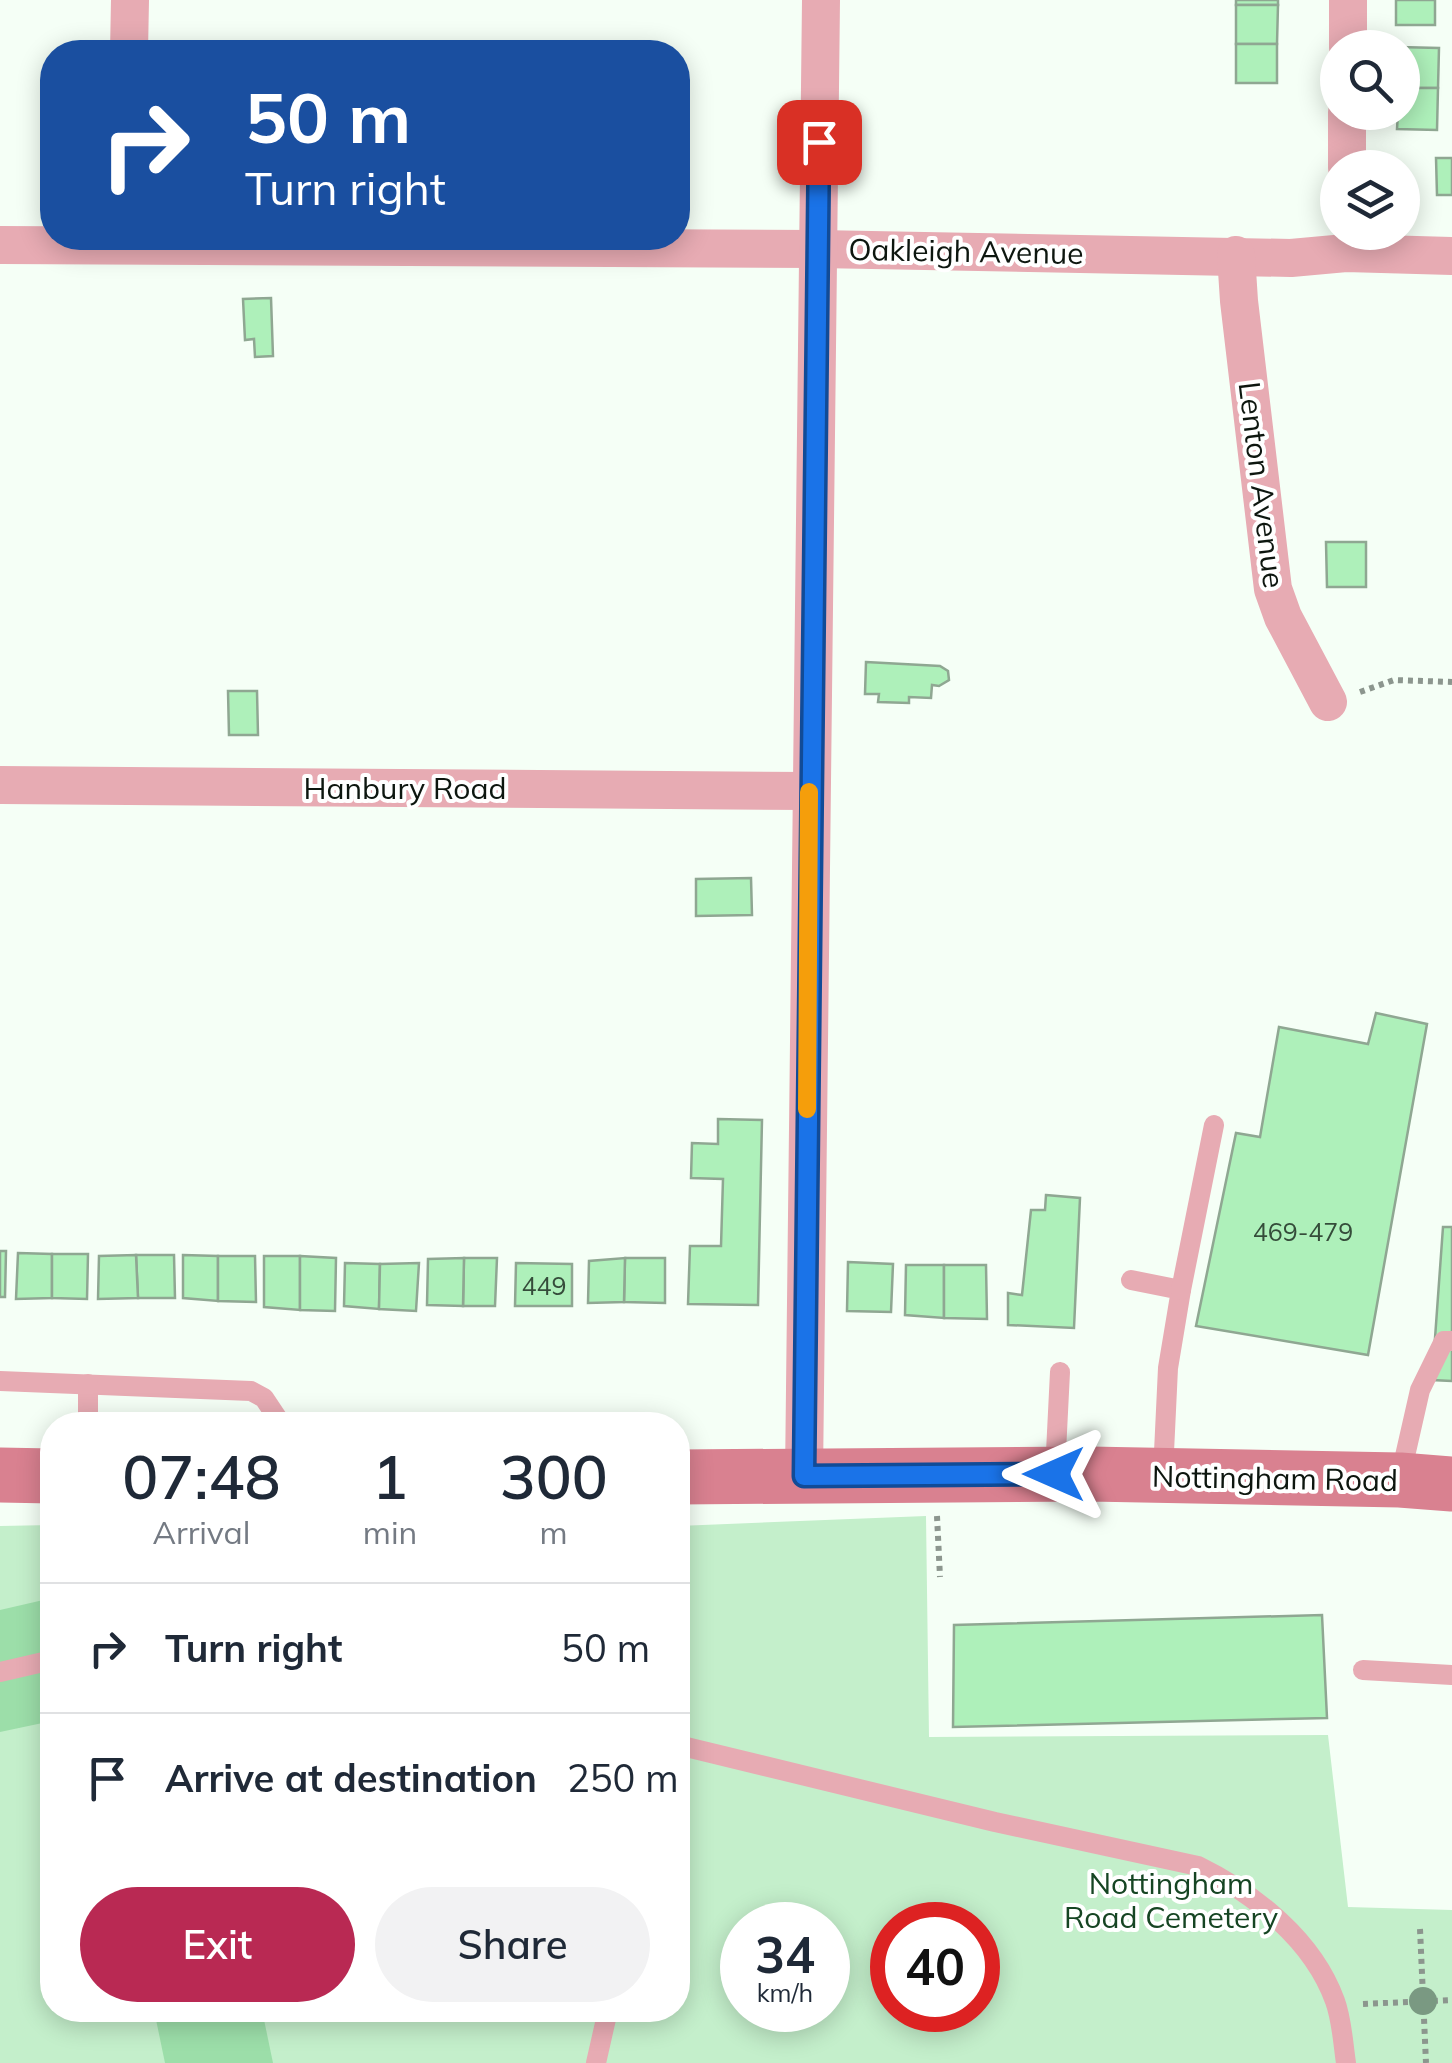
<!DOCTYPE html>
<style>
body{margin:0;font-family:Mulish,sans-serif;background:#f2f2f3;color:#1f2937;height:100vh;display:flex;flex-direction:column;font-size:38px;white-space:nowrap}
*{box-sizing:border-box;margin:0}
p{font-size:32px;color:#747a83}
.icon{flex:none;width:55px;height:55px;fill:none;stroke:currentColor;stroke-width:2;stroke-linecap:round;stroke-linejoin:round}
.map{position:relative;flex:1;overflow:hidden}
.panel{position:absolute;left:40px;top:1412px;width:650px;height:610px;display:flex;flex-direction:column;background:#fff;border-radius:40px;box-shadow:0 5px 25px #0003}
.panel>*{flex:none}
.guide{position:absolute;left:40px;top:40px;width:650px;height:210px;border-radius:40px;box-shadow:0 5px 25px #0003;background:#1a4fa0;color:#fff;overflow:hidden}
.buttons{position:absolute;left:1320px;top:30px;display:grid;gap:20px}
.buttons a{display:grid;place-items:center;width:100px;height:100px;border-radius:50%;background:#fff;box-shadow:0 5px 25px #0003;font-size:50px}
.speed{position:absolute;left:720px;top:1902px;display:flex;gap:20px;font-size:50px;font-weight:700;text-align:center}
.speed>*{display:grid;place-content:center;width:130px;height:130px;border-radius:50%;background:#fff;box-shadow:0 5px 25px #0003;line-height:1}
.speed small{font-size:25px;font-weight:400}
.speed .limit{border:15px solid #d22;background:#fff;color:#111}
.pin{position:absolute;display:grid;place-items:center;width:85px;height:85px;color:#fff;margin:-42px;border-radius:20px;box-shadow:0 5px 15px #0006}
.me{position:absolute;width:110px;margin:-55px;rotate:270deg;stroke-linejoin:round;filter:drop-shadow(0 0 8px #0008)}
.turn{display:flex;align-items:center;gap:35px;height:210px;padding:0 40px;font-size:45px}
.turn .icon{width:130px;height:130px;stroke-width:2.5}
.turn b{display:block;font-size:70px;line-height:85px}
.eta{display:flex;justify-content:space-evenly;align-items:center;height:170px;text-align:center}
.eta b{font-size:60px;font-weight:600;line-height:70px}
.primary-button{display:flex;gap:20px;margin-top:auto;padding:20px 40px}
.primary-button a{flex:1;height:115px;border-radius:60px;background:#b92953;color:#fff;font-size:40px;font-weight:600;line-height:115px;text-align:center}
.primary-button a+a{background:#f2f2f3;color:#1f2937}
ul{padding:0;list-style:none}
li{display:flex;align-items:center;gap:30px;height:130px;padding:0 40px;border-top:2px solid #e0e1e3}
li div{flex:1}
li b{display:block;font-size:38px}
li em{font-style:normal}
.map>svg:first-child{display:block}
.green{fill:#c4efcb;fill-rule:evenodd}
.forest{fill:#9cdea9}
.building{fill:#aef0ba;stroke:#8fa792;stroke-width:2.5}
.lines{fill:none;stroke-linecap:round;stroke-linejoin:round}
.path{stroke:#8c968e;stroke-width:6;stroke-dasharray:5 5;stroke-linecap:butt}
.lane{stroke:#e7abb3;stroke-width:20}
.street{stroke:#e7abb3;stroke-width:38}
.secondary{stroke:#d98190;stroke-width:55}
.tree{fill:#7a9982}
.route-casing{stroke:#114b97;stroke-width:25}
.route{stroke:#1a73e8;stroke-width:18}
.slow{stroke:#f59e0b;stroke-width:18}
.labels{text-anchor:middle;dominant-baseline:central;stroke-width:8;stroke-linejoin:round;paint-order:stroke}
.number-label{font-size:25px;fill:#354c3a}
.street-label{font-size:30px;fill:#0d160f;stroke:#fff}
.park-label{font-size:30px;fill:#164523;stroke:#fff}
</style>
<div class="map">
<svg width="1452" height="2063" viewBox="0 0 1452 2063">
<rect width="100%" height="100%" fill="#f5fff6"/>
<path class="green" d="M926 1516 929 1737 1328 1735 1348 1907 1452 1910V2063H0V1526L52 1525V2010H678V1526ZM742 1925H828V2010H742ZM892 1925H978V2010H892Z"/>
<g class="forest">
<path d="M52 1598V1721L0 1732V1610Z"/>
<path d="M154 2010H262L273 2063H165Z"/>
</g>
<g class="building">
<rect x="1236" y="0" width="42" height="5"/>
<rect x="1396" y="0" width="39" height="25"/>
<path d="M1236 5H1278L1277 44H1236Z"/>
<rect x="1236" y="44" width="41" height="39"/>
<path d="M1398 47 1439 48 1438 88H1402V48Z"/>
<path d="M1402 88H1438L1437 130 1397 129 1398 112H1402Z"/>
<path d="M1436 158H1452V195H1437Z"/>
<path d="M271 298 273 356 255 357 254 339 245 340 243 299Z"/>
<path d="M1326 542H1366V587H1327Z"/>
<path d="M866 662 940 666 948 671 949 680 939 686 932 685 931 698 909 697V703L878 702 879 694H865Z"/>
<path d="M228 691H257L258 735H229Z"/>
<path d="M751 878 752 915 696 916V879Z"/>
<path d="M1376 1013 1427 1024 1368 1355 1196 1326 1236 1133 1260 1137 1279 1027 1368 1044Z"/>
<path d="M718 1119 762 1120 758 1305 688 1304 690 1246H721L723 1179 691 1178 692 1143 718 1144Z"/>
<path d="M1046 1195 1080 1198 1074 1328 1008 1325V1293L1022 1295 1031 1210H1045Z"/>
<path d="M1443 1227H1452V1381L1432 1380Z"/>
<path d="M0 1251H6L5 1297H0Z"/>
<path d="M18 1253 52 1254V1298L16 1299Z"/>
<path d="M52 1254H88L87 1299 52 1298Z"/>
<path d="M136 1255H174L175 1298H138Z"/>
<path d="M136 1255 138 1298 98 1299 99 1256Z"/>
<path d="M183 1255 218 1256V1301L183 1298Z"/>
<path d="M218 1256H255L256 1302 218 1301Z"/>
<path d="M264 1256H300V1310L264 1307Z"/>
<path d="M300 1256 336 1258 335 1311 300 1310Z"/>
<path d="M464 1258H497L495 1306H463Z"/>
<path d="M464 1258 463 1306 427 1305 428 1259Z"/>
<path d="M625 1258H665V1303L624 1302Z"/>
<path d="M625 1258 624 1302 588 1303 589 1261Z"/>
<path d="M848 1262 893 1264 891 1312 847 1311Z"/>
<path d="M345 1263 380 1264 379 1309 344 1306Z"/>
<path d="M419 1263 416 1311 379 1309 380 1264Z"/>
<path d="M516 1263 572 1264V1306H515Z"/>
<path d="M906 1265H944V1318L905 1315Z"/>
<path d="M944 1265H986L987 1319 944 1318Z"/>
<path d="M1322 1615 1327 1718 953 1727 954 1625Z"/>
</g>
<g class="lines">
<g class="path">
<path d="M1360 692 1394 680 1452 682"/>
<path d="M937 1516 940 1577"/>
<path d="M1420 1929 1426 2063"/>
<path d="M1363 2004 1452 2000"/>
</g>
<g class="lane">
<path d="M1131 1280 1181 1290 1168 1368 1163 1473"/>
<path d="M1181 1290 1214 1125"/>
<path d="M0 1381 251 1391 264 1398 282 1425"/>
<path d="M88 1384V1425"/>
<path d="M1055 1472 1060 1372"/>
<path d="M1400 1478 1420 1390 1444 1341H1452"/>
<path d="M678 1648V1480"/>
<path d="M1363 1670 1452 1675"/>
<path d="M0 1672 52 1660"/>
<path d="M678 1745 995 1822 1198 1866C1255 1894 1313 1940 1335 2001 1342 2020 1343 2043 1346 2063"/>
<path d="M596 2063 608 2010"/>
</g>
<g class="street">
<path d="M1348 48V0"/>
<path d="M129 52 130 0"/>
<path d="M1347 168V112"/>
<path d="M0 245 818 249 1291 258 1346 253 1452 256"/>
<path d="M1236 255 1239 301 1273 589 1283 617 1328 702"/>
<path d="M0 785 809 791"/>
<path d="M804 1476 821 0"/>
</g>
<g class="secondary">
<path d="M0 1475 52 1476"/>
<path d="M678 1477 1090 1474 1400 1480 1452 1484"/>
</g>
</g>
<circle class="tree" cx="1423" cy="2001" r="14"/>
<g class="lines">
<defs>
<path id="route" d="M819 142 804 1476 1054 1474"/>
</defs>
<use href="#route" class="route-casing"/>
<use href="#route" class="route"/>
<path class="slow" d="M807 1109 809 792"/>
</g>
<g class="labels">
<g class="number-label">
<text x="1303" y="1231">469-479</text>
<text x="544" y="1285">449</text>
</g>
<g class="street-label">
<text transform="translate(966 251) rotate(1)">Oakleigh Avenue</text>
<text transform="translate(1262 485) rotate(83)">Lenton Avenue</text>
<text x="405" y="788">Hanbury Road</text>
<text transform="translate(1275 1478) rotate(1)">Nottingham Road</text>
</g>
<g class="park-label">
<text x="1171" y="1883">Nottingham<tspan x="1171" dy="34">Road Cemetery</tspan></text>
</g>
</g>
</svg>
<div class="buttons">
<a><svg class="icon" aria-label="search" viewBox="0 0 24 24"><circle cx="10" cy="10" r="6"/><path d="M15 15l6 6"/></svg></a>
<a><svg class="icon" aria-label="layers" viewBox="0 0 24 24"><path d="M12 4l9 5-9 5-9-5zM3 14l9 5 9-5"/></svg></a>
</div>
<div class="speed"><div>34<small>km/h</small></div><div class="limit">40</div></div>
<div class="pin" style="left:819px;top:142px;background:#d93025"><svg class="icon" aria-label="arrive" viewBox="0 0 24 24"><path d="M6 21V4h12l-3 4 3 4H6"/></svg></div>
<svg class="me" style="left:1054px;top:1474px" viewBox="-20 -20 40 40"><path d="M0-17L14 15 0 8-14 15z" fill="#1a73e8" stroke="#fff" stroke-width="4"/></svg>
<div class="guide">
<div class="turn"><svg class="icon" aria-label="right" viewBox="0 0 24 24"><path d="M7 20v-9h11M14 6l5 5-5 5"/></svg><div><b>50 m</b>Turn right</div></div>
</div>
<section class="panel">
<div class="eta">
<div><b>07:48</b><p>Arrival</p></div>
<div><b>1</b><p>min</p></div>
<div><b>300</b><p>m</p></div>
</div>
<ul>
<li><svg class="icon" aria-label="right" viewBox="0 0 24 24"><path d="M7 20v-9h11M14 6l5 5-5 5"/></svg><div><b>Turn right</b></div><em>50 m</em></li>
<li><svg class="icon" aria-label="arrive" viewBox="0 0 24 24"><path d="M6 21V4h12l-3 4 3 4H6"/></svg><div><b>Arrive at destination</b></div><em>250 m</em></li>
</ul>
<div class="primary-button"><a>Exit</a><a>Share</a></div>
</section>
</div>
